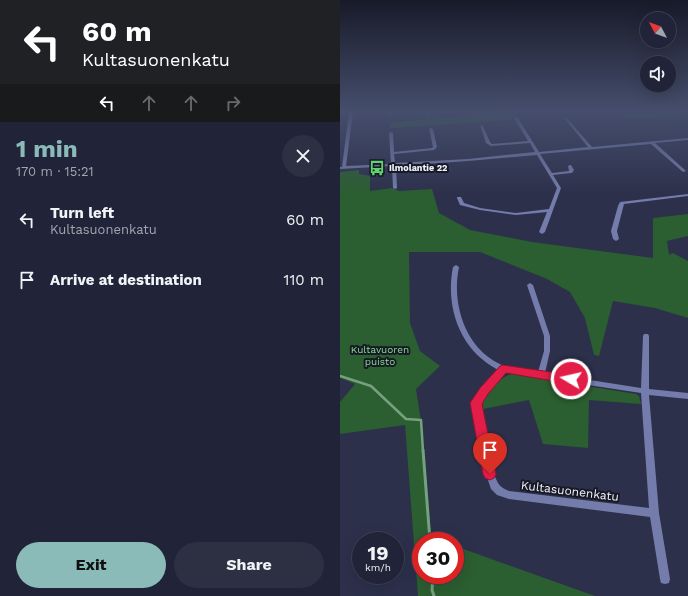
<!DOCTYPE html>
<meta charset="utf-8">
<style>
body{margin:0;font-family:"Work Sans",sans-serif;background:#2d3043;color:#f1f3f6;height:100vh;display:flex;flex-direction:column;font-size:15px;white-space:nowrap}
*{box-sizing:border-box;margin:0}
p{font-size:13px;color:#a2a4ae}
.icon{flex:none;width:22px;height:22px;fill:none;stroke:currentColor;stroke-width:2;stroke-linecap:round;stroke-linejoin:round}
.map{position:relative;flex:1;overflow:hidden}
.side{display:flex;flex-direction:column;background:#212438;width:340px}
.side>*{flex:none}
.hud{background:#202124;color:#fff;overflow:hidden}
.needle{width:26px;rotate:311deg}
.controls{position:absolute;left:300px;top:12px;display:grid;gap:8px}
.controls a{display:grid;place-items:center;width:36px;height:36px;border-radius:50%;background:#212438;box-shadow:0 4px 16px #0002,0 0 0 1px #3e4153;font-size:20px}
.speed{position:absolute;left:12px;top:532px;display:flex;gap:8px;font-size:20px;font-weight:700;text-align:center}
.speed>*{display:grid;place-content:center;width:52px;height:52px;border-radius:50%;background:#212438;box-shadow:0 4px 16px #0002,0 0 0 1px #3e4153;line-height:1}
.speed small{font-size:10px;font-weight:400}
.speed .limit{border:6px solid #d22;background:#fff;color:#111}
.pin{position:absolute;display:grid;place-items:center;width:34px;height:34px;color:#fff;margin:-41px -17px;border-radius:50% 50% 50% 0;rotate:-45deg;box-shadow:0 0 4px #0007}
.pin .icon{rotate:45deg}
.me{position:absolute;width:44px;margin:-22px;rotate:279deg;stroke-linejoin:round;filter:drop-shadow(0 0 3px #0008)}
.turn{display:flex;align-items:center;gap:14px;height:84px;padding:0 16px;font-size:18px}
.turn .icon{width:52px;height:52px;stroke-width:2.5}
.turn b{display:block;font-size:28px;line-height:34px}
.lanes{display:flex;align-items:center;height:38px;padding:0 16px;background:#0003;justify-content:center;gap:20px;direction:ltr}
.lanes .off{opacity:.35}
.round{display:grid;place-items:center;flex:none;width:42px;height:42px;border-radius:21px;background:#2d3043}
.head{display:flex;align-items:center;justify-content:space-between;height:68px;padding:0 16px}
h1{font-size:24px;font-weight:700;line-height:30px;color:#8bbbb9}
.button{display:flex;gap:8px;margin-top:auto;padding:8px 16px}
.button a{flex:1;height:46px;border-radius:24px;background:#8bbbb9;color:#111;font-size:16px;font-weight:700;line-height:46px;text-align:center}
.button a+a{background:#2d3043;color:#f1f3f6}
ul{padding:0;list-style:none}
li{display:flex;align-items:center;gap:12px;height:60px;padding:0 16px}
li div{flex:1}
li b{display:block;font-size:15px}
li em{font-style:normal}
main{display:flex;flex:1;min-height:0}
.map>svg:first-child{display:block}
.green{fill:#2b5e30}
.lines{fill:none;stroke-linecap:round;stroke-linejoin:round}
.stream-far1{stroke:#76a17e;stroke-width:2.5}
.stream{stroke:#76a17e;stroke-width:3}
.minor{fill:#747cac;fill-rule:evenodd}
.route{fill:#e11d48;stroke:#92132f}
.labels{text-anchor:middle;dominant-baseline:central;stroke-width:4;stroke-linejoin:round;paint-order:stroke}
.far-poi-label{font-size:9px;font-weight:bold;fill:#f1f3fe;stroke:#171a26;text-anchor:start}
.park-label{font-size:10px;fill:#88db8e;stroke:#171a26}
.near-street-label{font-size:12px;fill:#f1f3fe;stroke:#171a26}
</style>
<main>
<section class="side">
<div class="hud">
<div class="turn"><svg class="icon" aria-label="left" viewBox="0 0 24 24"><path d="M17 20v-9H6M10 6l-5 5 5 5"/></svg><div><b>60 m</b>Kultasuonenkatu</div></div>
<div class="lanes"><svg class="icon" aria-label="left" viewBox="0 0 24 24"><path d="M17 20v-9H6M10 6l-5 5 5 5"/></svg><svg class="icon off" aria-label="ahead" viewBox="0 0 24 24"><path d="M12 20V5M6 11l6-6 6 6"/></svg><svg class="icon off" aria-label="ahead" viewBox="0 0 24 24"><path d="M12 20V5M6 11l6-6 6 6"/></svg><svg class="icon off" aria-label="right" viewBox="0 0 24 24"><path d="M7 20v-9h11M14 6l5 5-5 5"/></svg></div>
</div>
<div class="head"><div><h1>1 min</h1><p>170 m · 15:21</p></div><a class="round"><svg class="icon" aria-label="close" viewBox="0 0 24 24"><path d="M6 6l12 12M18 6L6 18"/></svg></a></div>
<ul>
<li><svg class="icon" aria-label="left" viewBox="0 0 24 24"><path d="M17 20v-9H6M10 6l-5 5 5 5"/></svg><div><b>Turn left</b><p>Kultasuonenkatu</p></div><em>60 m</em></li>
<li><svg class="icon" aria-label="arrive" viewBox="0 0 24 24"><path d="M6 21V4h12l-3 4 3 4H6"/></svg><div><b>Arrive at destination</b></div><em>110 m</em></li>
</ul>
<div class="button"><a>Exit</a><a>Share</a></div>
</section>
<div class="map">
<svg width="348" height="596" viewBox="0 0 348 596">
<rect width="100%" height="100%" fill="#2c304b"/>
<g class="green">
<path d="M168 112H204L173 115 174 116 169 117 171 120 50 128V123Z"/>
<path d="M279 112H348V114L287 119Z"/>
<path d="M19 170V174L30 176V191L52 188 59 191 92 189 99 213 130 230 192 242 313 258V218L348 214V236L327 241 329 255 333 253 348 261V318L315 308 273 301 259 356 254 355 245 318 230 292 207 279 140 252H69L70 323 80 351 100 366 76 389 81 421 91 537 102 541H81V575H115V546L255 596H78L65 425 0 434V402L15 384 0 378V172Z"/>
<path d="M172 374 296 394 299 396 301 404 249 400 248 448 203 444 189 400 143 409 142 404C149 393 159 377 172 374Z"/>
</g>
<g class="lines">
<path class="stream-far1" d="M0 376 31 386 66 419 81 420 83 451"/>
<g class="stream">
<path d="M83 450 90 541"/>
<path d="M93 575 92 590 94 596"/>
</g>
<g class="minor">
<path d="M9 112H13L6 166 51 164 49 133 51 132 53 133 54 152 92 148 93 147 89 129 91 128 93 129 97 147 94 150 54 154 55 163 128 159 195 152 190 143 151 146 146 143 140 125 143 126 150 142 152 144 188 141 174 118 176 117 178 118 199 152 248 147 225 119 224 118 226 117 252 147 348 138V140L315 143 346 171 343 172 311 144 200 154 212 173 229 171 228 166 230 165H231L234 170 232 173H231L213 175 221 188 205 232 202 234 199 232 207 212 176 215 140 210 120 205 117 198V197H121L124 203 140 208 176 213 209 209 217 188 197 155 128 161 56 166 57 188 55 189 53 188 52 166 0 169V167H2Z"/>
<path d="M47 112H51L52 114 49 115Z"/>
<path d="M85 112H89L88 116H86Z"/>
<path d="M348 194V196L284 204 277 231 279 239 276 241 273 239 271 231 278 206 280 202Z"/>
<path d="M116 265 119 267C111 305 126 351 164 366 175 370 187 371 198 372L204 351V336L187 285 190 283 193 285 210 336V351L205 373 301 388 303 336 304 334H308L309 336V389L348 393V399L309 395 319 513 330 579 329 583 325 584 321 583 320 579 310 517 169 499 157 495 151 489 146 474 132 403 141 389 158 370C120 350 105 308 113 267ZM165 372 181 375 215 380 301 393 309 508 169 491C159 487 158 484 154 474L140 403 147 393Z"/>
</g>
</g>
<linearGradient id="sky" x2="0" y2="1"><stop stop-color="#181a29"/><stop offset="0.57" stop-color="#454e6c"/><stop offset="1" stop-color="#454e6c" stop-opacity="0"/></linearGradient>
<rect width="348" height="195" fill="url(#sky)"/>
<path class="route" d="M163 365 231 375 235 376 236 379 235 382 231 384 166 373 148 394 142 404 156 474 154 478 150 480 145 478 143 474 130 403 140 388 160 366Z"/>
<defs>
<symbol id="bus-bare" viewBox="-9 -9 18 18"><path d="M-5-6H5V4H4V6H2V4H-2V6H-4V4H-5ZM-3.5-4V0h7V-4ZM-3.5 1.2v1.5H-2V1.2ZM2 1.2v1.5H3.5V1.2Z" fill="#5ed56c" stroke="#171a26" stroke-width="2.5" paint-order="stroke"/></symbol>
</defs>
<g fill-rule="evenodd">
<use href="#bus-bare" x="26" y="157" width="22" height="22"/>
</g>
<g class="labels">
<g class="far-poi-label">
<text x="49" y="168">Ilmolantie 22</text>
</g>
<g class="park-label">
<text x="40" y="349">Kultavuoren<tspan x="40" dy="12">puisto</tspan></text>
</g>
<g class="near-street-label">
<text transform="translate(230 491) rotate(7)">Kultasuonenkatu</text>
</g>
</g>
</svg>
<div class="controls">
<a><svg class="needle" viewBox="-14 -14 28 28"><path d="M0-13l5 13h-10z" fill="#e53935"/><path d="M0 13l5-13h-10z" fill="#a2a4ae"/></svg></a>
<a><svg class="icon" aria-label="sound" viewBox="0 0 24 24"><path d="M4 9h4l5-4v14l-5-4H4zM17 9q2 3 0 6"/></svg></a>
</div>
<div class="speed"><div>19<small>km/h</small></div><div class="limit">30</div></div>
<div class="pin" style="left:150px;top:474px;background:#d93025"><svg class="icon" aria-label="arrive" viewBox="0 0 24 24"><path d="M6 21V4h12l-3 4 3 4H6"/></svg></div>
<svg class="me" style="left:231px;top:379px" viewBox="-20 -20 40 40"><circle r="17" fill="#e11d48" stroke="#fff" stroke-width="3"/><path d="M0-11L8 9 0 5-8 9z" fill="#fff"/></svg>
</div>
</main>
